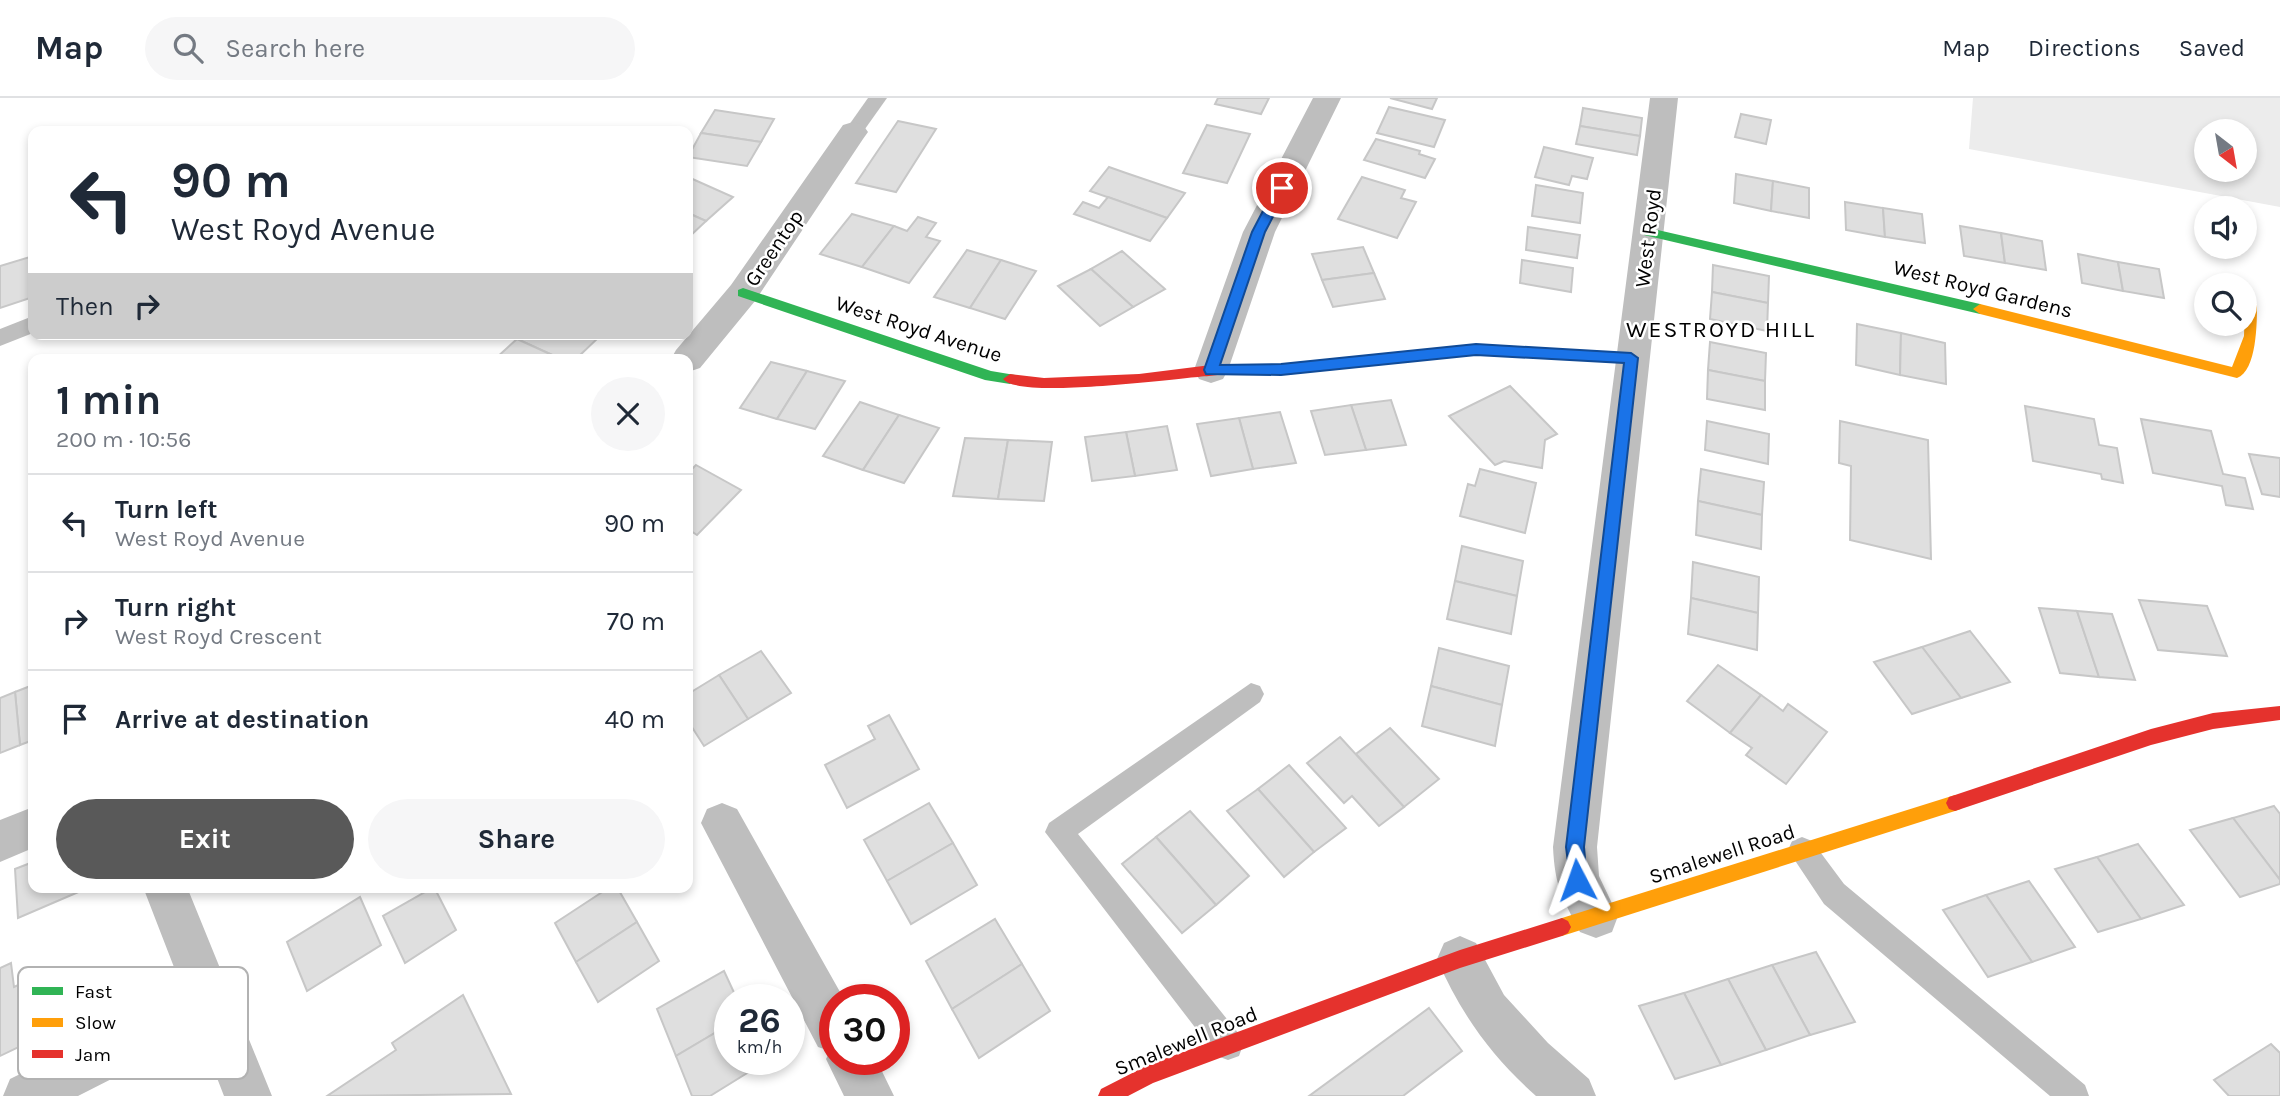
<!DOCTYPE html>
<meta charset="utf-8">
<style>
body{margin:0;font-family:Karla,sans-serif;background:#f6f6f7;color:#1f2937;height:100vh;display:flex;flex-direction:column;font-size:26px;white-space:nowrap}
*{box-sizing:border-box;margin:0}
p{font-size:23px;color:#747a83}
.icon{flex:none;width:38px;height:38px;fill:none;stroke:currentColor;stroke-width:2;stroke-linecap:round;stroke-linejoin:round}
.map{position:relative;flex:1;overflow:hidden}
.details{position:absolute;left:28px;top:256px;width:665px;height:539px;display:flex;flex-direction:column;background:#fff;border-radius:14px;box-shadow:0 4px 10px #0003}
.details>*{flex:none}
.banner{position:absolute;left:28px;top:28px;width:665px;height:214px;border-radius:14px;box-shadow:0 4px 10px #0003;background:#fff;color:#1f2937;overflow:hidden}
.needle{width:46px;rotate:149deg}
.buttons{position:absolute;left:2194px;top:21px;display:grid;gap:14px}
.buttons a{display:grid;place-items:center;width:63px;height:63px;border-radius:50%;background:#fff;box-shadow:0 4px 10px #0003;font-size:35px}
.speed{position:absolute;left:714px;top:886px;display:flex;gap:14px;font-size:35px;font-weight:700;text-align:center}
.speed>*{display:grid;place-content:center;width:91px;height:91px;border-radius:50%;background:#fff;box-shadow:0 4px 10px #0003;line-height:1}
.speed small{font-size:18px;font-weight:400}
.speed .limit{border:10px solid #d22;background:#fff;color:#111}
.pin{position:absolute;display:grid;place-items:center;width:60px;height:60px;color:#fff;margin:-30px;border:4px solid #fff;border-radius:50%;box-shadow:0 2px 7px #0007}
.me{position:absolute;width:77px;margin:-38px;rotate:356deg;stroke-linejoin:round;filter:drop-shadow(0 0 5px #0008)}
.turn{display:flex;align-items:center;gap:24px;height:147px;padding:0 28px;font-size:32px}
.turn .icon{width:91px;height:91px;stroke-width:2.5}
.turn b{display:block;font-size:49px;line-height:60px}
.then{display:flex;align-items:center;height:66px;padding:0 28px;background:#0003;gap:14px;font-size:26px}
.round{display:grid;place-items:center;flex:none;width:74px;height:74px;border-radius:37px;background:#f6f6f7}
.overview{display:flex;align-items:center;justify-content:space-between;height:119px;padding:0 28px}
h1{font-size:42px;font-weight:700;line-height:52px}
.action{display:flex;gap:14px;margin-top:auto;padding:14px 28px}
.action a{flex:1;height:80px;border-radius:42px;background:#595959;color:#fff;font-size:28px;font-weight:700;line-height:80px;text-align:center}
.action a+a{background:#f6f6f7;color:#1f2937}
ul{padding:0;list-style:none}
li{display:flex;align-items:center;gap:21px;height:98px;padding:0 28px;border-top:2px solid #e0e1e3}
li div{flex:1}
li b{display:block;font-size:26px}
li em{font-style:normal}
header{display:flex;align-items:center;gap:42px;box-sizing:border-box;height:98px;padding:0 35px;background:#fff;border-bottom:2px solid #e0e1e3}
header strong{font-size:33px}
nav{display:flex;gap:38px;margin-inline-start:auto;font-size:24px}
.search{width:490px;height:63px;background:#f6f6f7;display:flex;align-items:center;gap:18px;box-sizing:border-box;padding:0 24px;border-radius:38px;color:#747a83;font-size:26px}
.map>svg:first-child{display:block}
.green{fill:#ececec;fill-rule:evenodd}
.building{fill:#dfdfdf;stroke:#c7c7c7;stroke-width:2}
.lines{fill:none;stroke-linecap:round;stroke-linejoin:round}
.lane{fill:#bebebe;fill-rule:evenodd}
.street{fill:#bebebe;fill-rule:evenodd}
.fast{fill:#30b455;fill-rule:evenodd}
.slow{fill:#ff9f0a;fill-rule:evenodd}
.jam{fill:#e5322d;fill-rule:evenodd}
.route{fill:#1a73e8;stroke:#114b97;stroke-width:2}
.labels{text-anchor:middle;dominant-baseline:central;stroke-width:5;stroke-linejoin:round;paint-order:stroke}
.street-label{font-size:21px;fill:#000;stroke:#fff}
.neighbourhood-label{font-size:23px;letter-spacing:2px;fill:#000;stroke:#fff}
.key{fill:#fff;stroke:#b2b2b2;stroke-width:2}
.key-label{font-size:19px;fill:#000}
</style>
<header>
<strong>Map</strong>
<div class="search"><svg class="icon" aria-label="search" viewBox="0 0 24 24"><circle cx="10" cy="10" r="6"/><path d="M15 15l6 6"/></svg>Search here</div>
<nav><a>Map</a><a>Directions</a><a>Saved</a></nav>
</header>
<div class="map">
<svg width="2280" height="998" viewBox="0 0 2280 998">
<rect width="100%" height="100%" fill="#fff"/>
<path class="green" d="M1973 0H2280V109L1969 51ZM2207 33H2245V72H2207Z"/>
<g class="building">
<path d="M1218 0H1269L1261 16 1215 6Z"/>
<path d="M1390 0H1437L1432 11Z"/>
<path d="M1389 9 1445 22 1434 49 1377 35Z"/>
<path d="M1583 10 1642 20 1640 38 1580 28Z"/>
<path d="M715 12 774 21 761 44 701 35Z"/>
<path d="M1741 16 1771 22 1766 46 1735 39Z"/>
<path d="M898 23 936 31 896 94 856 85Z"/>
<path d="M1207 27 1250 36 1227 85 1183 75Z"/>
<path d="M1580 28 1640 38 1637 57 1576 46Z"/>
<path d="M701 35 761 44 747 68 688 59Z"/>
<path d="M1376 41 1420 53 1419 56 1435 61 1425 80 1364 62Z"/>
<path d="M1544 49 1593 60 1587 81 1572 78 1569 87 1535 79Z"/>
<path d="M1109 69 1126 75 1185 95 1167 120 1090 93Z"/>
<path d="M1736 76 1773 83 1771 113 1734 105Z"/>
<path d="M688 79 733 99 706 123 688 115Z"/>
<path d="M1362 79 1405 92 1401 100 1416 104 1397 140 1338 121Z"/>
<path d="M1773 83 1809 90V120L1771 113Z"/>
<path d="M1536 87 1583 95 1580 125 1532 118Z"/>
<path d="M1108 99 1167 120 1150 143 1074 116 1083 104 1099 110Z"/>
<path d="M1845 104 1883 110 1885 139 1846 132Z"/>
<path d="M1883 110 1922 116 1925 145 1885 139Z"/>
<path d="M688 115 706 123 688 140Z"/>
<path d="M852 116 894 128 862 169 820 156Z"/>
<path d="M918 119 936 125 926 139 940 143 909 185 862 169 894 128 907 133Z"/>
<path d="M1960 128 2001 135 2005 165 1964 158Z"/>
<path d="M1528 129 1580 137 1577 160 1526 152Z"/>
<path d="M2001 135 2042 143 2046 172 2005 165Z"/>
<path d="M1363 149 1374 175 1322 182 1312 156Z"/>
<path d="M967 152 1001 162 970 210 934 199Z"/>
<path d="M1122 153 1165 191 1133 209 1091 171Z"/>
<path d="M2078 156 2118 164 2123 193 2082 185Z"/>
<path d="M33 158V199L0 210V168Z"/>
<path d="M1001 162 1036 173 1005 221 970 210Z"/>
<path d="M1522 162 1573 170 1571 194 1520 185Z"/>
<path d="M2118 164 2159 171 2164 200 2123 193Z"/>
<path d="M1713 167 1769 178 1768 205 1712 194Z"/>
<path d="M1091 171 1133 209 1100 228 1058 188Z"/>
<path d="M1374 175 1385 201 1333 209 1322 182Z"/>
<path d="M1712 194 1768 205 1767 233 1710 221Z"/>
<path d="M1857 226 1901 235 1900 277 1856 267Z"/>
<path d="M1901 235 1945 245 1946 286 1900 277Z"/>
<path d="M522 236H594L599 239 576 261H561L517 241Z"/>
<path d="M517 241 561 261H495Z"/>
<path d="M1710 244 1766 255 1765 283 1708 272Z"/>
<path d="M771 264 807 273 777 321 740 310Z"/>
<path d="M1708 272 1765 283V312L1707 301Z"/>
<path d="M807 273 845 283 815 331 777 321Z"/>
<path d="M1510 288 1557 336 1545 342 1542 370 1504 363 1495 367 1449 318Z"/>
<path d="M1391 302 1406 347 1366 352 1351 307Z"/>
<path d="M860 304 899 317 863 372 823 358Z"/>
<path d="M1351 307 1366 352 1325 357 1311 313Z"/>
<path d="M2025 308 2094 321 2099 347 2117 350 2123 385 2102 381 2101 376 2033 363Z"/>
<path d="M1280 314 1296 365 1253 371 1239 320Z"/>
<path d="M899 317 939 330 904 385 863 372Z"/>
<path d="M1239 320 1253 371 1211 378 1197 326Z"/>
<path d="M2141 321 2211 333 2223 376 2245 380 2253 411 2226 407 2222 388 2153 375Z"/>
<path d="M1707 323 1769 336 1768 366 1705 352Z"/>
<path d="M1840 323 1928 342 1931 461 1850 442 1851 368 1839 365Z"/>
<path d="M1167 328 1177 372 1135 378 1126 334Z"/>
<path d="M1126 334 1135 378 1092 383 1085 339Z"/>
<path d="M965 340 1008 342 998 401 953 398Z"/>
<path d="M1008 342 1052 344 1044 403 998 401Z"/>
<path d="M2249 356 2280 360V399L2262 396Z"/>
<path d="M696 367 741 392 697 437 688 431V375Z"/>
<path d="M1480 371 1536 385 1525 435 1460 418 1468 386 1475 388Z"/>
<path d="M1701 371 1764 384 1762 417 1698 403Z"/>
<path d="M1698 403 1762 417 1761 451 1696 437Z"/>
<path d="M1462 448 1523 463 1517 498 1455 483Z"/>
<path d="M1693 464 1759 479 1758 515 1691 500Z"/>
<path d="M1455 483 1517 498 1511 536 1447 521Z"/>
<path d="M1691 500 1758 515 1757 552 1688 536Z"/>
<path d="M2139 502 2207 508 2227 558 2158 552Z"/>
<path d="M2039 510 2077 513 2099 579 2060 575Z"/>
<path d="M2077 513 2112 516 2135 582 2099 579Z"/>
<path d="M1970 533 2010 584 1961 600 1922 549Z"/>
<path d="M1922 549 1961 600 1912 616 1874 564Z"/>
<path d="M1439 550 1509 568 1502 607 1431 588Z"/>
<path d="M761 553 791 595 748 621 719 577Z"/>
<path d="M1718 567 1761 597 1730 635 1687 603Z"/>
<path d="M719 577 748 621 704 648 688 623V596Z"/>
<path d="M33 587V642L20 647 15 594Z"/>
<path d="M1431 588 1502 607 1495 648 1422 628Z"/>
<path d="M15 594 20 647 0 655V600Z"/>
<path d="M1761 597 1783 613 1788 606 1827 634 1786 686 1746 657 1752 650 1730 635Z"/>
<path d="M889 617 919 671 847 710 825 667 875 641 868 628Z"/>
<path d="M1390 630 1439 681 1404 709 1356 656Z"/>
<path d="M1340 639 1404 709 1379 728 1352 698 1344 705 1307 665Z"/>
<path d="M1289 667 1346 730 1314 754 1258 691Z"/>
<path d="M1258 691 1314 754 1284 779 1227 713Z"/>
<path d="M929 705 953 745 887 783 864 742Z"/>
<path d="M2274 708 2280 716V782L2233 720Z"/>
<path d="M1190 713 1249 778 1216 807 1156 739Z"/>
<path d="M2233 720 2280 782V786L2240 799 2190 732Z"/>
<path d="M1156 739 1216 807 1182 835 1122 766Z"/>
<path d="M953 745 977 787 911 826 887 783Z"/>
<path d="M2138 746 2184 807 2141 821 2097 759Z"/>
<path d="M2097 759 2141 821 2098 834 2055 771Z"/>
<path d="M33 764V789H90L18 820 15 771Z"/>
<path d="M2029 783 2075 849 2032 864 1986 797Z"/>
<path d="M434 789 456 832 405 865 383 818Z"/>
<path d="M610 789H617L637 824 576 864 555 825Z"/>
<path d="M1986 797 2032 864 1988 879 1943 812Z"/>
<path d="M360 799 381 847 307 893 287 844Z"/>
<path d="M995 821 1022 866 952 911 926 863Z"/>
<path d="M637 824 659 863 598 904 576 864Z"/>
<path d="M1816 854 1855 924 1810 937 1772 867Z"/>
<path d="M11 865 14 889 27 883 31 916 18 923 21 948 0 958V870Z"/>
<path d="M1022 866 1050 913 979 960 952 911Z"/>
<path d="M1772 867 1810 937 1766 952 1728 881Z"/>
<path d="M724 873 737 901H730V926L676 958 657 911Z"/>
<path d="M1728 881 1766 952 1721 967 1684 895Z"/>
<path d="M1684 895 1721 967 1675 981 1639 908Z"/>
<path d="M463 897 511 996 327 998 396 952 392 945Z"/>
<path d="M1429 910 1462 953 1403 998H1309Z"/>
<path d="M730 926V961H764L765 964 710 998H692L676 958Z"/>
<path d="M2271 946 2280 955V998H2229L2214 982Z"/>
</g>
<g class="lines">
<g class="lane">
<path d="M868 0H887L860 38H846L844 34Z"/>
<path d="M33 218V235L0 248V231Z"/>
<path d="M1251 585 1260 588 1264 596 1260 604 1078 736 1239 936 1243 947 1239 958 1228 962 1217 958 1045 734 1049 725Z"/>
<path d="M1802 739 1812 743 1844 786 2085 987 2089 998H2050L1824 806 1788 752 1792 743Z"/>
</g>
<g class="street">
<path d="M1313 0H1341L1275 134 1228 272 1223 281 1211 285 1199 281 1194 272 1243 134Z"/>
<path d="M1650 0H1678L1597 749 1599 778 1618 818 1612 834 1596 840 1580 834C1562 799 1555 789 1553 749Z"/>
<path d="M853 24 863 27 868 34 863 41 755 203 700 270 688 274V261H671L676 252 731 187 843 27Z"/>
<path d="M722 705 737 711 844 901H835V961H876L894 998H844L826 961 830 953 818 949 701 725 707 711Z"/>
<path d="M33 709V750L0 764V722Z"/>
<path d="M143 789H187L272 998H224L200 936 78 998H3L10 981 184 895Z"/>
<path d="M1460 838 1476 845 1504 897 1548 945 1589 981 1596 998H1536C1492 959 1460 915 1437 861L1444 845Z"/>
</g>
<g class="fast">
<path d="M1649 130 1980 206 1987 211 1980 216 1644 137V131Z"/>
<path d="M743 190 991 273 1015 277 1017 281 1010 286 985 282 738 198V192Z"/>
</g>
<g class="slow">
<path d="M2250 201 2257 206C2257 224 2257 273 2237 280L1980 216 1973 211 1980 206 2232 269 2244 238 2245 203Z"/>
<path d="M1476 247 1631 255 1638 260 1631 265 1476 257 1369 267 1362 262 1369 257Z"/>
<path d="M1955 697 1961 699 1964 705 1961 711 1955 713 1562 838 1556 835 1553 829 1556 823 1562 820Z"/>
</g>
<g class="jam">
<path d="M1369 257 1376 262 1369 267C1339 270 1309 275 1278 276 1255 277 1232 275 1209 278 1177 280 1019 302 1003 281L1010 276 1044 280 1139 276 1211 267 1281 266Z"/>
<path d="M2280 608V622L2213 631 2151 647 1955 713 1949 711 1946 705 1949 699 1955 697 2151 631 2213 615Z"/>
<path d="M1562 820 1568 823 1571 829 1568 835 1562 838 1460 870 1153 985 1128 998H1098L1101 991 1148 967 1460 852Z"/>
</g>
</g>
<path class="route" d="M1282 85 1288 90 1265 134 1220 267 1281 266 1476 246 1631 255 1638 260 1584 749 1587 782 1584 788 1577 791 1571 788 1566 749 1624 265 1476 257 1281 277 1206 276 1204 272 1252 134 1275 90Z"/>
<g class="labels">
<g class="street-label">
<text transform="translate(1648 140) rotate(-83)">West Royd</text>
<text transform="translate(774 150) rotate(-56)">Greentop</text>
<text transform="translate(1983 191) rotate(14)">West Royd Gardens</text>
<text transform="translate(919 231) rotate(18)">West Royd Avenue</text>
<text transform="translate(1722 756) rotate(-18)">Smalewell Road</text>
<text transform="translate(1186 943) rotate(-22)">Smalewell Road</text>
</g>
<g class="neighbourhood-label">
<text x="1721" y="231">WESTROYD HILL</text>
</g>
</g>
<rect x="18" y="869" width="230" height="112" rx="10" class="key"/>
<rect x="32" y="889" width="31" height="8" fill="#30b455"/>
<rect x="32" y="920" width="31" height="9" fill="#ff9f0a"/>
<rect x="32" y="952" width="31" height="8" fill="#e5322d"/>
<g class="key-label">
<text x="75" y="900">Fast</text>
<text x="75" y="931">Slow</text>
<text x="75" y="963">Jam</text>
</g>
</svg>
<div class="buttons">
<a><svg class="needle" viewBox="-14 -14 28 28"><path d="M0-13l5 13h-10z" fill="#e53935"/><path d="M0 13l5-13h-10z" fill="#747a83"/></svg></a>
<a><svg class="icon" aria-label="sound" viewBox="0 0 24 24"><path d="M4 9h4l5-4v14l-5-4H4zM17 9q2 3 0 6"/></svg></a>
<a><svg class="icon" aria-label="search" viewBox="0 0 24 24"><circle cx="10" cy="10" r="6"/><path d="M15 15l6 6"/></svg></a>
</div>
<div class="speed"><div>26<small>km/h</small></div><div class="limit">30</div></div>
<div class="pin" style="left:1282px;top:90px;background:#d93025"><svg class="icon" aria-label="arrive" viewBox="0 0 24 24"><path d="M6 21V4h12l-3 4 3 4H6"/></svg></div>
<svg class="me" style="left:1577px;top:782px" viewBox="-20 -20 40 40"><path d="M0-17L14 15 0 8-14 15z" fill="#1a73e8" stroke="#fff" stroke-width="4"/></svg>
<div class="banner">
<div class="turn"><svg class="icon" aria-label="left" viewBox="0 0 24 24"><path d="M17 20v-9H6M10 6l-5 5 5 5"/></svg><div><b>90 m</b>West Royd Avenue</div></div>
<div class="then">Then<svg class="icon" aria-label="right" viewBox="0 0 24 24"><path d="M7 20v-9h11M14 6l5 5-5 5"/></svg></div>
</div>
<section class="details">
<div class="overview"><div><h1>1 min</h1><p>200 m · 10:56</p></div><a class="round"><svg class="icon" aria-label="close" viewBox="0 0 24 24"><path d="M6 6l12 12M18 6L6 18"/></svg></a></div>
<ul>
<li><svg class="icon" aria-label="left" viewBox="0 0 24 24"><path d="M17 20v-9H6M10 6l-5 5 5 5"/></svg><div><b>Turn left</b><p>West Royd Avenue</p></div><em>90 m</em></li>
<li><svg class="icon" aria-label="right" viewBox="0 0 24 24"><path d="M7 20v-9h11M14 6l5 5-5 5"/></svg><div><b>Turn right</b><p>West Royd Crescent</p></div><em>70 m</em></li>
<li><svg class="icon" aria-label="arrive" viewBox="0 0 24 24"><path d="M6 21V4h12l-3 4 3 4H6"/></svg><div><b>Arrive at destination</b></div><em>40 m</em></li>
</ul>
<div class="action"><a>Exit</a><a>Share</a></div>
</section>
</div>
